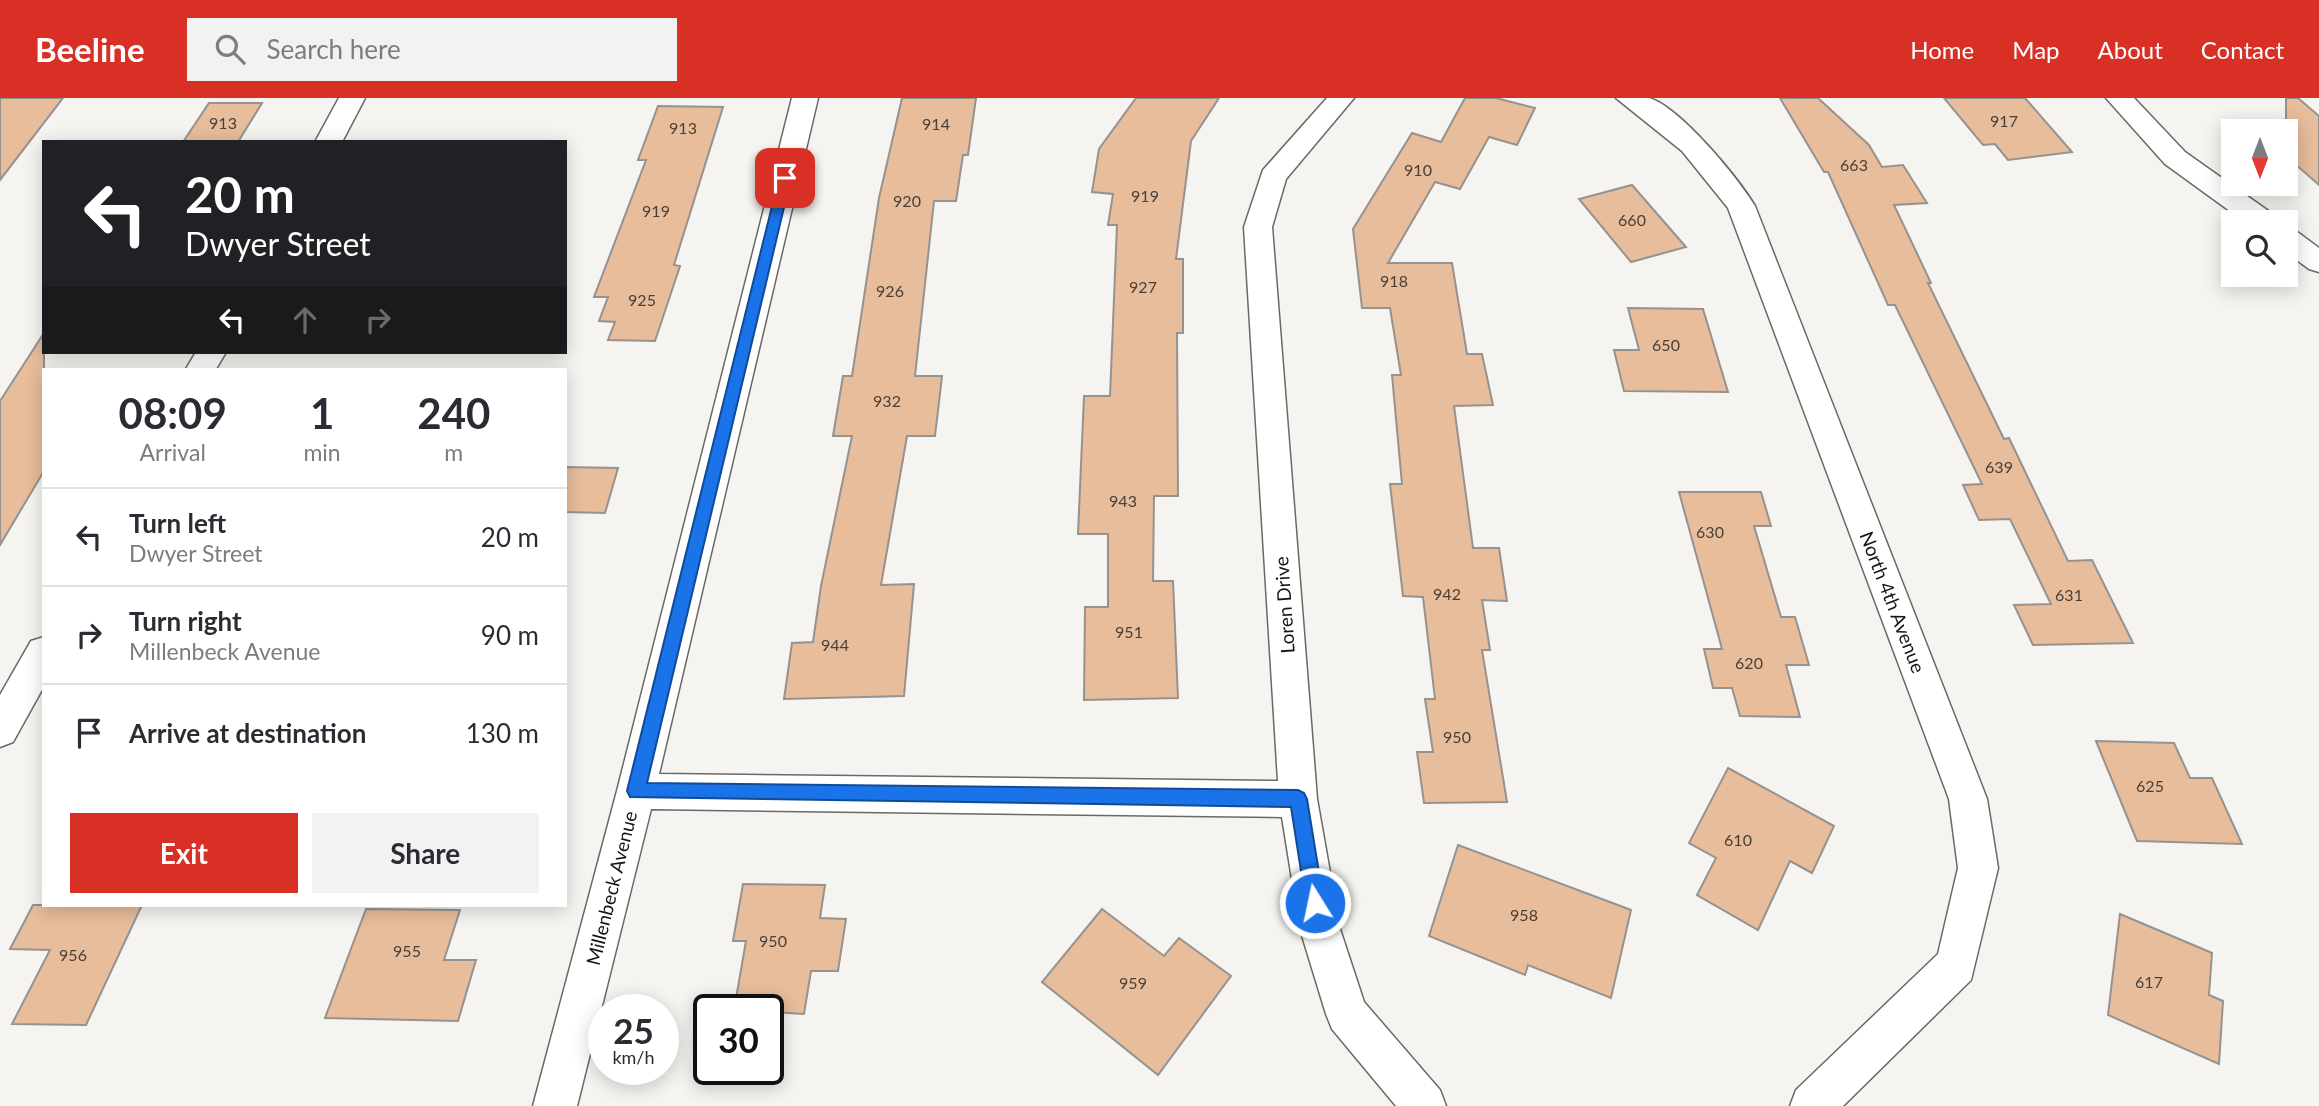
<!DOCTYPE html>
<style>
body{margin:0;font-family:Lato,sans-serif;background:#f2f2f3;color:#2b2b33;height:100vh;display:flex;flex-direction:column;font-size:26px;white-space:nowrap}
*{box-sizing:border-box;margin:0}
p{font-size:23px;color:#7c7c81}
.icon{flex:none;width:38px;height:38px;fill:none;stroke:currentColor;stroke-width:2;stroke-linecap:round;stroke-linejoin:round}
.map{position:relative;flex:1;overflow:hidden}
.side{position:absolute;left:42px;top:270px;width:525px;height:539px;display:flex;flex-direction:column;background:#fff;border-radius:0px;box-shadow:0 4px 18px #0003}
.side>*{flex:none}
.top-card{position:absolute;left:42px;top:42px;width:525px;height:214px;border-radius:0px;box-shadow:0 4px 18px #0003;background:#202124;color:#fff;overflow:hidden}
.needle{width:46px;rotate:180deg}
.controls{position:absolute;left:2221px;top:21px;display:grid;gap:14px}
.controls a{display:grid;place-items:center;width:77px;height:77px;border-radius:0px;background:#fff;box-shadow:0 4px 18px #0003;font-size:35px}
.speed{position:absolute;left:588px;top:896px;display:flex;gap:14px;font-size:35px;font-weight:700;text-align:center}
.speed>*{display:grid;place-content:center;width:91px;height:91px;border-radius:50%;background:#fff;box-shadow:0 4px 18px #0003;line-height:1}
.speed small{font-size:18px;font-weight:400}
.speed .limit{border:4px solid #111;border-radius:10px;background:#fff;color:#111}
.pin{position:absolute;display:grid;place-items:center;width:60px;height:60px;color:#fff;margin:-30px;border-radius:14px;box-shadow:0 4px 10px #0006}
.me{position:absolute;width:77px;margin:-38px;rotate:350deg;stroke-linejoin:round;filter:drop-shadow(0 0 5px #0008)}
.turn{display:flex;align-items:center;gap:24px;height:147px;padding:0 28px;font-size:32px}
.turn .icon{width:91px;height:91px;stroke-width:2.5}
.turn b{display:block;font-size:49px;line-height:60px}
.lanes{display:flex;align-items:center;height:66px;padding:0 28px;background:#0003;justify-content:center;gap:35px;direction:ltr}
.lanes .off{opacity:.35}
.eta{display:flex;justify-content:space-evenly;align-items:center;height:119px;text-align:center}
.eta b{font-size:42px;font-weight:700;line-height:49px}
.button{display:flex;gap:14px;margin-top:auto;padding:14px 28px}
.button a{flex:1;height:80px;border-radius:0px;background:#d93025;color:#fff;font-size:28px;font-weight:700;line-height:80px;text-align:center}
.button a+a{background:#f2f2f3;color:#2b2b33}
ul{padding:0;list-style:none}
li{display:flex;align-items:center;gap:21px;height:98px;padding:0 28px;border-top:2px solid #e1e1e2}
li div{flex:1}
li b{display:block;font-size:26px}
li em{font-style:normal}
header{display:flex;align-items:center;gap:42px;box-sizing:border-box;height:98px;padding:0 35px;background:#d93025;color:#fff}
header strong{font-size:33px}
nav{display:flex;gap:38px;margin-inline-start:auto;font-size:24px}
.search{width:490px;height:63px;background:#f2f2f3;display:flex;align-items:center;gap:18px;box-sizing:border-box;padding:0 24px;border-radius:0px;color:#7c7c81;font-size:26px}
.map>svg:first-child{display:block}
.building{fill:#e7bd9c;stroke:#969290;stroke-width:2}
.lines{fill:none;stroke-linecap:round;stroke-linejoin:round}
.street-casing{stroke:#6a6966;stroke-width:3}
.street{fill:#fff;fill-rule:evenodd}
.route{fill:#1a73e8;stroke:#114b97;stroke-width:2}
.labels{text-anchor:middle;dominant-baseline:central;stroke-width:5;stroke-linejoin:round;paint-order:stroke}
.number-label{font-size:16px;fill:#4a3f35}
.street-label{font-size:19px;fill:#151513;stroke:#fff}
</style>
<header>
<strong>Beeline</strong>
<div class="search"><svg class="icon" aria-label="search" viewBox="0 0 24 24"><circle cx="10" cy="10" r="6"/><path d="M15 15l6 6"/></svg>Search here</div>
<nav><a>Home</a><a>Map</a><a>About</a><a>Contact</a></nav>
</header>
<div class="map">
<svg width="2319" height="1008" viewBox="0 0 2319 1008">
<rect width="100%" height="100%" fill="#f5f4f0"/>
<g class="building">
<path d="M0 0H63L0 82Z"/>
<path d="M902 0H976L968 57H963L956 103H934L915 278H942L935 338H907L881 487 914 486 904 598 784 601 792 545 813 544 821 488 852 338H833L843 278H852L879 100Z"/>
<path d="M1136 0H1219L1191 43 1176 161H1183V235H1177L1178 398H1154L1153 483H1173L1178 600 1084 602 1085 509H1108V436H1078L1084 298H1110L1117 127H1108L1113 96 1092 94 1099 51Z"/>
<path d="M1465 0H1496L1535 10 1517 47 1489 39 1460 91 1435 84 1388 165H1452L1467 256H1482L1493 307 1454 308 1473 450H1499L1507 503 1482 502 1490 552H1482L1507 704 1424 705 1417 654H1433L1425 601H1435L1423 499 1403 498 1390 386H1402L1392 277H1401L1390 210H1362L1353 131 1412 35 1441 44Z"/>
<path d="M1780 0H1818L1869 47 1882 69 1903 67 1927 105 1894 107 1931 185H1928L2004 341 2009 340 2068 463 2092 462 2133 545 2033 547 2014 507 2051 506 2010 421 1979 422 1963 387 1982 386 1895 207H1888L1828 74H1824Z"/>
<path d="M1944 0H2025L2072 54 2008 62 1995 46 1983 47Z"/>
<path d="M2286 0H2298L2319 18V87L2286 58Z"/>
<path d="M209 5H262L238 44H183Z"/>
<path d="M658 8 723 9 674 167 680 168 655 243 608 242 615 224 599 223 608 199H594L646 62H638Z"/>
<path d="M1632 87 1686 149 1631 164 1579 101Z"/>
<path d="M1628 210 1703 211 1728 294 1624 293 1614 252H1639Z"/>
<path d="M44 235V373L0 447V303Z"/>
<path d="M565 369 618 370 605 415 565 414Z"/>
<path d="M1679 394H1761L1771 428H1754L1781 519H1795L1809 567H1786L1800 619 1740 618 1732 590H1713L1704 551H1722Z"/>
<path d="M2096 643 2174 645 2190 680H2212L2242 746 2137 743Z"/>
<path d="M1728 670 1834 728 1812 775 1790 763 1758 832 1697 797 1716 760 1689 745Z"/>
<path d="M1458 747 1631 812 1611 900 1528 867 1525 877 1429 838Z"/>
<path d="M743 786 825 787 820 820 846 821 838 873H811L804 916 734 912 746 843H733Z"/>
<path d="M33 807H142L86 927 12 926 50 852 10 851Z"/>
<path d="M366 811 460 812 444 862H476L458 923 325 920Z"/>
<path d="M1102 811 1164 858 1179 840 1231 878 1158 977 1042 884Z"/>
<path d="M2120 816 2212 855 2209 897 2223 903 2219 966 2108 917Z"/>
</g>
<g class="lines">
<defs>
<g id="street">
<path d="M339 0H365L342 44H315Z"/>
<path d="M792 0H818L659 676 1278 683 1244 129 1263 72 1327 0H1354L1286 81 1272 129 1317 701 1340 831 1364 904 1440 992 1446 1008H1396L1332 931 1326 916 1300 831 1282 719 651 711 577 1008H533L617 693Z"/>
<path d="M1616 0C1626 0 1639 0 1649 0 1680 9 1738 80 1755 108L1987 701 1998 770 1971 882 1843 1008H1790L1796 992 1938 856 1958 770 1949 701 1728 110 1682 53Z"/>
<path d="M2106 0H2134L2185 54 2274 117 2278 124H2245L2165 66Z"/>
<path d="M2286 130 2296 133 2319 150V174L2309 171 2286 154Z"/>
<path d="M196 254H226L216 271H186Z"/>
<path d="M44 539V588L13 644 0 649V597L31 543Z"/>
</g>
</defs>
<use href="#street" class="street-casing"/>
<use href="#street" class="street"/>
</g>
<path class="route" d="M785 76 791 80 647 685 1298 692 1304 695 1307 701 1324 805 1322 811 1315 814 1309 811 1306 805 1291 709 630 699 627 693 779 80Z"/>
<g class="labels">
<g class="number-label">
<text x="2004" y="22">917</text>
<text x="223" y="24">913</text>
<text x="936" y="25">914</text>
<text x="683" y="29">913</text>
<text x="1854" y="66">663</text>
<text x="1418" y="71">910</text>
<text x="1145" y="97">919</text>
<text x="907" y="102">920</text>
<text x="656" y="112">919</text>
<text x="1632" y="121">660</text>
<text x="1394" y="182">918</text>
<text x="1143" y="188">927</text>
<text x="890" y="192">926</text>
<text x="642" y="201">925</text>
<text x="1666" y="246">650</text>
<text x="887" y="302">932</text>
<text x="1999" y="368">639</text>
<text x="1123" y="402">943</text>
<text x="1710" y="433">630</text>
<text x="1447" y="495">942</text>
<text x="2069" y="496">631</text>
<text x="1129" y="533">951</text>
<text x="835" y="546">944</text>
<text x="1749" y="564">620</text>
<text x="1457" y="638">950</text>
<text x="2150" y="687">625</text>
<text x="1738" y="741">610</text>
<text x="1524" y="816">958</text>
<text x="773" y="842">950</text>
<text x="407" y="852">955</text>
<text x="73" y="856">956</text>
<text x="2149" y="883">617</text>
<text x="1133" y="884">959</text>
</g>
<g class="street-label">
<text transform="translate(1893 504) rotate(69)">North 4th Avenue</text>
<text transform="translate(1284 507) rotate(-94)">Loren Drive</text>
<text transform="translate(611 790) rotate(-76)">Millenbeck Avenue</text>
</g>
</g>
</svg>
<div class="controls">
<a><svg class="needle" viewBox="-14 -14 28 28"><path d="M0-13l5 13h-10z" fill="#e53935"/><path d="M0 13l5-13h-10z" fill="#7c7c81"/></svg></a>
<a><svg class="icon" aria-label="search" viewBox="0 0 24 24"><circle cx="10" cy="10" r="6"/><path d="M15 15l6 6"/></svg></a>
</div>
<div class="speed"><div>25<small>km/h</small></div><div class="limit">30</div></div>
<div class="pin" style="left:785px;top:80px;background:#d93025"><svg class="icon" aria-label="arrive" viewBox="0 0 24 24"><path d="M6 21V4h12l-3 4 3 4H6"/></svg></div>
<svg class="me" style="left:1315px;top:805px" viewBox="-20 -20 40 40"><circle r="17" fill="#1a73e8" stroke="#fff" stroke-width="3"/><path d="M0-11L8 9 0 5-8 9z" fill="#fff"/></svg>
<div class="top-card">
<div class="turn"><svg class="icon" aria-label="left" viewBox="0 0 24 24"><path d="M17 20v-9H6M10 6l-5 5 5 5"/></svg><div><b>20 m</b>Dwyer Street</div></div>
<div class="lanes"><svg class="icon" aria-label="left" viewBox="0 0 24 24"><path d="M17 20v-9H6M10 6l-5 5 5 5"/></svg><svg class="icon off" aria-label="ahead" viewBox="0 0 24 24"><path d="M12 20V5M6 11l6-6 6 6"/></svg><svg class="icon off" aria-label="right" viewBox="0 0 24 24"><path d="M7 20v-9h11M14 6l5 5-5 5"/></svg></div>
</div>
<section class="side">
<div class="eta">
<div><b>08:09</b><p>Arrival</p></div>
<div><b>1</b><p>min</p></div>
<div><b>240</b><p>m</p></div>
</div>
<ul>
<li><svg class="icon" aria-label="left" viewBox="0 0 24 24"><path d="M17 20v-9H6M10 6l-5 5 5 5"/></svg><div><b>Turn left</b><p>Dwyer Street</p></div><em>20 m</em></li>
<li><svg class="icon" aria-label="right" viewBox="0 0 24 24"><path d="M7 20v-9h11M14 6l5 5-5 5"/></svg><div><b>Turn right</b><p>Millenbeck Avenue</p></div><em>90 m</em></li>
<li><svg class="icon" aria-label="arrive" viewBox="0 0 24 24"><path d="M6 21V4h12l-3 4 3 4H6"/></svg><div><b>Arrive at destination</b></div><em>130 m</em></li>
</ul>
<div class="button"><a>Exit</a><a>Share</a></div>
</section>
</div>
